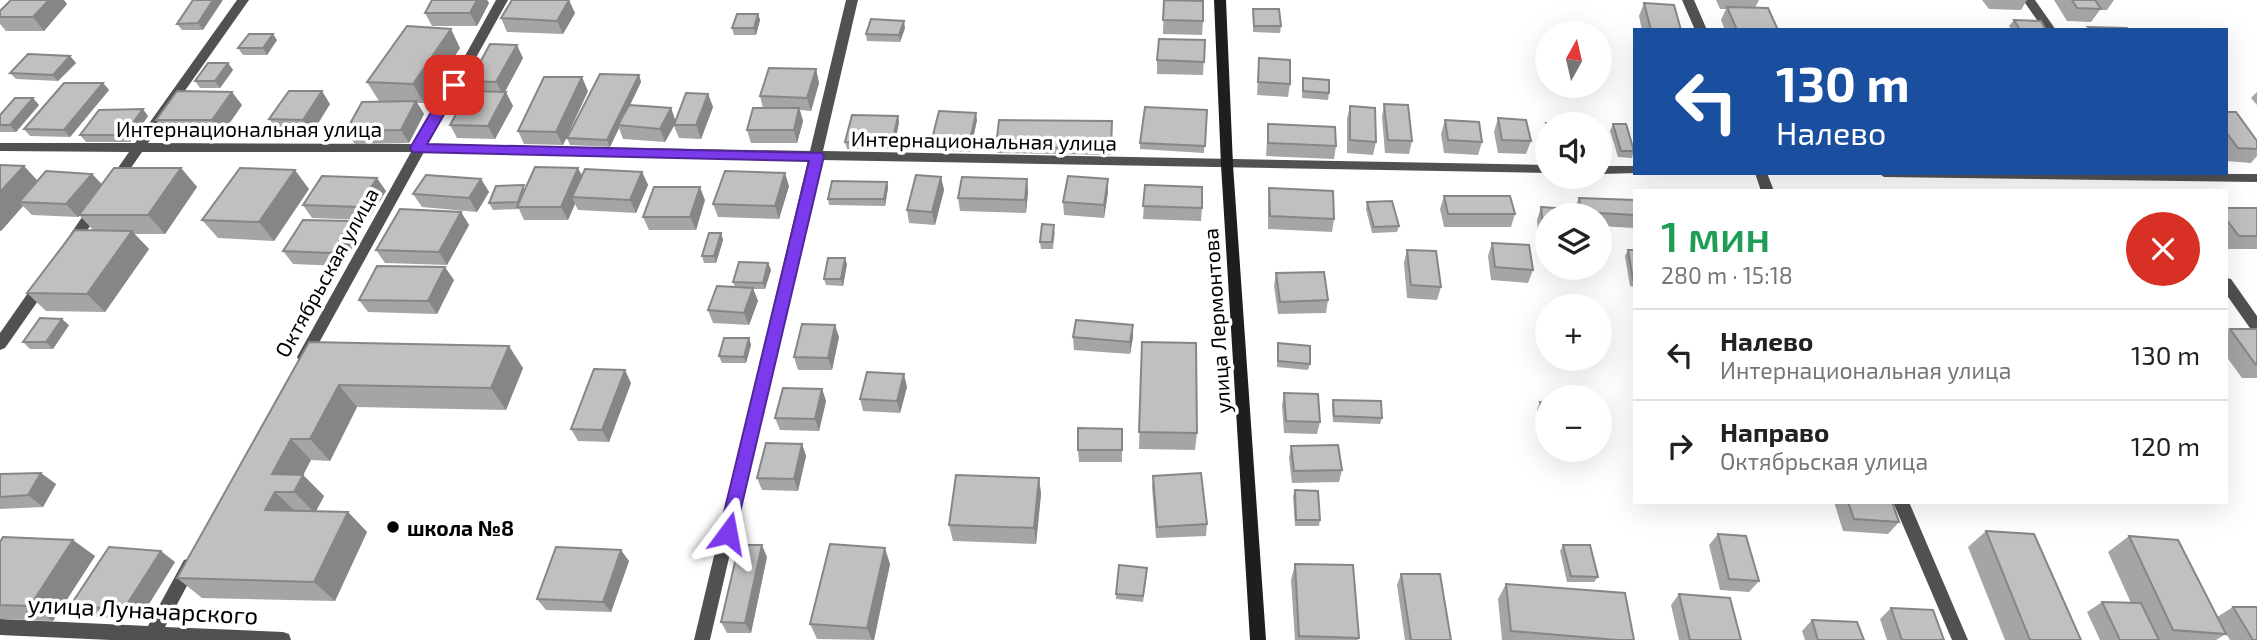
<!DOCTYPE html>
<html lang="ru">
<meta charset="utf-8">
<style>
body{margin:0;font-family:"Exo 2",sans-serif;background:#f6f6f6;color:#222;height:100vh;display:flex;flex-direction:column;font-size:26px;white-space:nowrap}
*{box-sizing:border-box;margin:0}
p{font-size:23px;color:#767676}
.icon{flex:none;width:38px;height:38px;fill:none;stroke:currentColor;stroke-width:2;stroke-linecap:round;stroke-linejoin:round}
.map{position:relative;flex:1;overflow:hidden}
.drawer{position:absolute;left:1633px;top:189px;width:595px;height:315px;display:flex;flex-direction:column;background:#fff;border-radius:0px;box-shadow:0 7px 28px #0002}
.drawer>*{flex:none}
.guide{position:absolute;left:1633px;top:28px;width:595px;height:147px;border-radius:0px;box-shadow:0 7px 28px #0002;background:#1a4fa0;color:#fff;overflow:hidden}
.needle{width:46px;rotate:8deg}
.fabs{position:absolute;left:1535px;top:21px;display:grid;gap:14px}
.fabs a{display:grid;place-items:center;width:77px;height:77px;border-radius:50%;background:#fff;box-shadow:0 7px 28px #0002;font-size:35px}
.pin{position:absolute;display:grid;place-items:center;width:60px;height:60px;color:#fff;margin:-30px;border-radius:14px;box-shadow:0 4px 10px #0006}
.me{position:absolute;width:77px;margin:-38px;rotate:13deg;stroke-linejoin:round;filter:drop-shadow(0 0 5px #0008)}
.turn{display:flex;align-items:center;gap:24px;height:147px;padding:0 28px;font-size:32px}
.turn .icon{width:91px;height:91px;stroke-width:2.5}
.turn b{display:block;font-size:49px;line-height:60px}
.round{display:grid;place-items:center;flex:none;width:74px;height:74px;border-radius:37px;background:#f6f6f6}
.head{display:flex;align-items:center;justify-content:space-between;height:119px;padding:0 28px}
h1{font-size:42px;font-weight:600;line-height:52px;color:#1e9e55}
ul{padding:0;list-style:none}
li{display:flex;align-items:center;gap:21px;height:91px;padding:0 28px;border-top:2px solid #e0e0e0}
li div{flex:1}
li b{display:block;font-size:26px}
li em{font-style:normal}
.map>svg:first-child{display:block}
.lines{fill:none;stroke-linecap:round;stroke-linejoin:round}
.street{fill:#515151;fill-rule:evenodd}
.secondary{fill:#1e1e1e;fill-rule:evenodd}
.wall{fill:#a5a5a5}
.shaded-wall{fill:#868686}
.building{fill:#c0c0c0;stroke:#868686;stroke-width:2}
.route{fill:#7c3aed;stroke:#51269a;stroke-width:2}
.poi-dot{fill:#000;stroke:#fff;stroke-width:2.5}
.labels{text-anchor:middle;dominant-baseline:central;stroke-width:7;stroke-linejoin:round;paint-order:stroke}
.street-label{font-size:21px;fill:#000;stroke:#fff}
.poi-label{font-size:21px;font-weight:bold;fill:#000;stroke:#fff;text-anchor:start}
.near-street-label{font-size:24px;fill:#000;stroke:#fff}
</style>
<div class="map">
<svg width="2257" height="640" viewBox="0 0 2257 640">
<rect width="100%" height="100%" fill="#fff"/>
<g class="lines">
<g class="street">
<path d="M237 0H249L148 143 416 144 496 0H508L428 144 810 151 846 0H858L823 151 1547 165V173L821 160 710 640H694L808 160 424 152 309 361H299L297 357 411 152H142L119 185 114 187 108 182 129 152 0 151V143H135Z"/>
<path d="M1682 0H1694L1707 30H1695Z"/>
<path d="M2023 0H2035L2056 30H2044Z"/>
<path d="M1600 166H1634V173H1638L1600 174Z"/>
<path d="M1755 173H1767L1774 191H1761Z"/>
<path d="M1878 173 2257 174V182L1884 177Z"/>
<path d="M96 202 102 207 101 210 75 248H65L63 245 65 242 91 204Z"/>
<path d="M2226 278 2231 279 2257 316V332L2252 331 2226 294Z"/>
<path d="M42 279 49 284 47 288 5 348 0 350V333L37 280Z"/>
<path d="M1893 502H1909L1968 640H1952Z"/>
<path d="M190 558 196 560 198 565 165 627 283 632 289 634 291 640H111L0 635V619L148 626 184 560Z"/>
</g>
<path class="secondary" d="M1214 0H1226L1233 165 1266 640H1250L1221 165Z"/>
</g>
<g class="wall">
<path d="M193 0 203 30H182L177 24Z"/>
<path d="M432 0H487L489 3 477 26H432L425 13Z"/>
<path d="M1164 0H1198L1203 21 1202 35 1163 34Z"/>
<path d="M1716 0H1759L1755 8 1778 30H1725L1721 20 1726 9H1720Z"/>
<path d="M1982 0H2027L2021 10 1989 9Z"/>
<path d="M2054 0H2114L2107 10H2100L2091 22 2067 21Z"/>
<path d="M1644 3 1681 30H1642L1639 16Z"/>
<path d="M67 4 44 31H6L0 24V11Z"/>
<path d="M1253 9 1281 26 1280 33 1253 32Z"/>
<path d="M575 13 563 34 507 32 501 18Z"/>
<path d="M758 14 760 20 756 35H734L732 28Z"/>
<path d="M2014 20 2046 30H2011L2009 26Z"/>
<path d="M905 28 900 42 867 41 866 34Z"/>
<path d="M277 40 267 55H243L238 48Z"/>
<path d="M1205 40 1203 75 1157 74V60Z"/>
<path d="M460 48 424 103H417L424 114 409 143 355 144 346 131 394 102 379 101 367 82Z"/>
<path d="M70 56 76 63 58 81 16 79 10 73Z"/>
<path d="M523 58 505 92 513 106 495 139 457 138 450 125 475 91 470 81Z"/>
<path d="M1259 58 1290 84 1288 97 1257 95Z"/>
<path d="M228 63 233 70 220 88H200L195 81Z"/>
<path d="M816 69 819 83 811 111 800 110 803 121 797 143H751L747 130 763 108 760 96Z"/>
<path d="M639 75 641 82 630 105 671 108 675 120 708 94 713 107 701 139 679 138 674 126 665 142 623 139 619 128 610 147 570 145 567 138Z"/>
<path d="M1303 78 1329 93 1328 100 1302 98Z"/>
<path d="M103 83 109 90 70 137 30 136 24 129Z"/>
<path d="M588 91 563 145 524 144 518 131Z"/>
<path d="M2257 92V105L2251 98Z"/>
<path d="M330 104 312 133 279 132 269 119Z"/>
<path d="M1384 104 1412 141 1409 154 1385 153 1382 117Z"/>
<path d="M39 105 16 132H0V115Z"/>
<path d="M242 105 222 134 167 133 156 120Z"/>
<path d="M1350 106 1376 142 1373 155 1347 153V119Z"/>
<path d="M1207 110 1204 153 1140 149V143Z"/>
<path d="M2226 112 2257 141V156L2251 163 2226 161Z"/>
<path d="M148 116 130 142H86L80 135Z"/>
<path d="M1498 118 1531 141 1526 154 1498 153 1494 132Z"/>
<path d="M977 120 970 152 932 150 931 143Z"/>
<path d="M1445 120 1482 142 1478 155 1444 153 1441 134Z"/>
<path d="M1112 121 1111 155 997 153 996 147Z"/>
<path d="M899 122 894 149H847L845 142Z"/>
<path d="M1546 123 1547 124V154H1545L1542 136Z"/>
<path d="M1268 124 1336 146 1334 159 1266 156Z"/>
<path d="M1613 124 1634 151 1632 158 1618 157 1610 131Z"/>
<path d="M0 165 24 166 38 181 92 174 102 184 181 168 197 187 165 234H134L149 249 105 312 46 311 27 293 93 230 80 216 78 217 32 215 23 206 1 231H0Z"/>
<path d="M642 172 648 185 636 213 578 210 575 204 568 220H524L519 209 493 210 489 203 526 188 582 175Z"/>
<path d="M941 177 944 190 935 225 909 223 907 210Z"/>
<path d="M481 179 489 192 477 212 422 207 413 194Z"/>
<path d="M1027 179 1028 192 1026 213 960 211 958 198Z"/>
<path d="M1108 179V192L1104 218 1064 215 1063 202Z"/>
<path d="M887 182 888 188 885 206 829 205 828 199Z"/>
<path d="M1145 185 1202 208 1201 221 1143 219Z"/>
<path d="M789 186 779 219 718 217 713 204Z"/>
<path d="M1269 188 1334 219 1332 232 1268 229V201Z"/>
<path d="M309 189 274 241 218 238 202 220Z"/>
<path d="M386 191 368 220 312 218 303 205Z"/>
<path d="M1444 196 1515 214 1511 227H1444L1440 209Z"/>
<path d="M1579 198 1634 200V228L1600 226V215H1574L1573 211Z"/>
<path d="M705 200 696 230H649L643 217Z"/>
<path d="M1367 202 1399 226 1397 232 1372 233 1366 209Z"/>
<path d="M1541 207 1547 215V248H1539L1537 220Z"/>
<rect x="2226" y="208" width="31" height="41"/>
<path d="M461 212 469 225 447 265 385 263 376 250Z"/>
<path d="M351 221 360 234 342 266 293 264 283 251Z"/>
<path d="M1055 231 1053 249H1041L1040 242Z"/>
<path d="M721 233 723 240 716 263H704L702 256Z"/>
<path d="M1492 243 1533 270 1528 283 1491 280 1488 256Z"/>
<path d="M1407 250 1441 287 1437 300 1407 298 1404 263Z"/>
<path d="M1628 250H1634V287L1630 286 1625 256Z"/>
<path d="M768 263 771 270 765 289H753L758 301 749 325 713 323 708 310 735 287 733 282Z"/>
<path d="M847 264 843 286 826 285 824 279Z"/>
<path d="M1276 273 1328 300 1326 313 1278 314 1274 286Z"/>
<path d="M454 280 437 314 368 312 359 300Z"/>
<path d="M69 325 53 349H30L23 342Z"/>
<path d="M1133 325V337L1130 354 1074 350 1073 337Z"/>
<path d="M2230 329H2257V378H2242L2226 356V332Z"/>
<path d="M839 337 832 370H798L794 357Z"/>
<path d="M749 338 751 345 746 363H722L719 356Z"/>
<path d="M309 342 523 368 506 410 357 407 330 461 311 460 303 475 324 496 316 511 348 512 367 532 335 601 202 598 177 578Z"/>
<path d="M1142 342 1197 433 1195 450 1139 449Z"/>
<path d="M1278 343 1310 364 1308 370 1277 367Z"/>
<path d="M631 383 609 442 578 441 571 429Z"/>
<path d="M907 387 900 413 863 411 860 399Z"/>
<path d="M822 389 826 401 819 431 780 430 775 418Z"/>
<path d="M1284 393 1320 422 1317 434 1284 433 1282 405Z"/>
<path d="M1333 400 1382 418 1380 424 1333 422 1332 406Z"/>
<path d="M1540 402 1547 403V424L1540 423 1537 409Z"/>
<path d="M1122 429V462H1079L1078 450Z"/>
<path d="M802 444 806 456 798 491 762 490 757 478Z"/>
<path d="M1291 446 1342 470 1339 482 1292 483 1289 458Z"/>
<path d="M0 474 56 484 43 507 0 509Z"/>
<path d="M1153 476 1207 524 1206 536 1156 538 1152 487Z"/>
<path d="M1039 478 1041 494 1036 544 953 541 949 525Z"/>
<path d="M1295 490 1320 520 1319 526H1295L1293 496Z"/>
<path d="M1834 502H1892L1899 522 1888 534 1843 531Z"/>
<path d="M1986 531 2081 640H2005L1968 547Z"/>
<path d="M1718 534 1759 581 1749 592 1720 590 1709 545Z"/>
<path d="M2129 536 2217 617 2233 607 2257 640H2230L2221 626 2226 634 2216 640H2100L2087 612 2102 602 2131 603 2108 552Z"/>
<path d="M0 542 95 556 53 621 0 619Z"/>
<path d="M1563 545 1598 577 1594 582H1567L1560 551Z"/>
<path d="M767 557 751 633H727L721 622Z"/>
<path d="M629 561 611 612 546 610 537 599Z"/>
<path d="M175 562 139 620 86 616 70 606Z"/>
<path d="M890 564 874 640 817 639 810 624Z"/>
<path d="M1295 564 1359 638 1358 640H1295L1291 580Z"/>
<path d="M1147 574 1143 602 1116 599V594Z"/>
<path d="M1401 574 1451 640H1405L1397 585Z"/>
<path d="M1506 584 1634 640H1502L1498 599Z"/>
<path d="M1679 594 1741 640H1679L1671 605Z"/>
<path d="M1891 608 1944 640H1887L1880 619Z"/>
<path d="M1812 620 1864 640H1805L1802 631Z"/>
</g>
<g class="shaded-wall">
<path d="M49 0H64L67 4 44 31 33 17Z"/>
<path d="M213 0H223L203 30 198 23Z"/>
<path d="M477 0H487L489 3 477 26 470 13Z"/>
<path d="M569 0 575 13 563 34 557 21Z"/>
<path d="M758 14 760 20 756 35 754 28Z"/>
<path d="M904 21 905 28 900 42 899 35Z"/>
<path d="M451 29 460 48 424 103 413 84Z"/>
<path d="M273 34 277 40 267 55 263 48Z"/>
<path d="M517 45 523 58 503 95 496 82Z"/>
<path d="M70 56 76 63 58 81 53 75Z"/>
<path d="M228 63 233 70 220 88 215 81Z"/>
<path d="M816 69 819 83 811 111 807 98Z"/>
<path d="M639 75 641 82 620 126 618 125 619 128 610 147 607 140Z"/>
<path d="M582 77 588 91 563 145 556 132Z"/>
<path d="M103 83 109 90 70 137 64 130Z"/>
<path d="M322 91 330 104 312 133 303 120Z"/>
<path d="M232 92 242 105 222 134 212 120Z"/>
<path d="M506 92 513 106 495 139 488 126Z"/>
<path d="M708 94 713 107 701 139 696 125Z"/>
<path d="M33 98 39 105 16 132 10 125Z"/>
<path d="M416 101 424 114 409 143 401 130Z"/>
<path d="M671 108 676 122 665 142 660 129Z"/>
<path d="M799 108 803 121 797 143 794 130Z"/>
<path d="M143 109 148 116 130 142 124 135Z"/>
<path d="M976 113 977 120 970 152 969 145Z"/>
<path d="M898 116 899 122 894 149 892 143Z"/>
<path d="M24 166 41 185 19 202 23 206 1 231 0 230V192Z"/>
<path d="M181 168 197 187 165 234 148 215Z"/>
<path d="M578 168 585 181 572 197 575 204 568 220 561 207Z"/>
<path d="M295 170 309 189 274 241 259 222Z"/>
<path d="M642 172 648 185 636 213 630 200Z"/>
<path d="M785 173 789 186 779 219 775 206Z"/>
<path d="M92 174 104 187 78 217 66 204Z"/>
<path d="M941 177 944 190 935 225 932 212Z"/>
<path d="M377 178 386 191 368 220 359 207Z"/>
<path d="M481 179 489 192 477 212 469 198Z"/>
<path d="M1027 179 1028 192 1026 213 1025 200Z"/>
<path d="M1108 179V192L1104 218V205Z"/>
<path d="M887 182 888 188 885 206 884 199Z"/>
<path d="M700 187 705 200 696 230 690 217Z"/>
<path d="M461 212 469 225 447 265 439 252Z"/>
<path d="M351 221 360 234 342 266 332 253Z"/>
<path d="M132 231 149 249 105 312 87 294Z"/>
<path d="M721 233 723 240 716 263 714 256Z"/>
<path d="M845 258 847 264 843 286 841 279Z"/>
<path d="M768 263 771 270 765 289 763 283Z"/>
<path d="M445 267 454 280 437 314 428 301Z"/>
<path d="M753 288 758 301 749 325 744 313Z"/>
<path d="M62 319 69 325 53 349 46 342Z"/>
<path d="M835 325 839 337 832 370 828 358Z"/>
<path d="M1133 325V337L1130 354V342Z"/>
<path d="M749 338 751 345 746 363 744 357Z"/>
<path d="M509 346 523 368 506 410 491 388Z"/>
<path d="M625 370 631 383 609 442 602 430Z"/>
<path d="M904 374 907 387 900 413 897 401Z"/>
<path d="M339 385 357 407 330 461 310 439Z"/>
<path d="M822 389 826 401 819 431 815 419Z"/>
<path d="M291 439 311 460 303 475 324 496 315 513 294 492 272 474Z"/>
<path d="M802 444 806 456 798 491 794 479Z"/>
<path d="M41 473 56 484 43 507 28 495Z"/>
<path d="M1039 478 1041 494 1036 544 1034 528Z"/>
<path d="M275 492 296 512 265 510Z"/>
<path d="M348 512 367 532 335 601 314 582Z"/>
<path d="M73 540 95 556 53 621 30 606Z"/>
<path d="M762 545 767 557 751 633 745 623Z"/>
<path d="M885 548 890 564 874 640H872L867 628Z"/>
<path d="M621 550 629 561 611 612 603 602Z"/>
<path d="M161 551 175 562 139 620 124 609Z"/>
</g>
<g class="building">
<path d="M11 0H49L33 17H0V11Z"/>
<path d="M193 0H213L198 23 177 24Z"/>
<path d="M432 0H477L470 13H425Z"/>
<path d="M512 0H569L557 21 501 18Z"/>
<path d="M1164 0 1203 1V21L1163 20Z"/>
<path d="M2072 0H2095L2101 9 2077 8Z"/>
<path d="M1644 3 1674 5 1681 30H1651Z"/>
<path d="M1727 7 1768 8 1778 30H1737Z"/>
<path d="M1253 9H1279L1281 26H1254Z"/>
<path d="M737 14H758L754 28H732Z"/>
<path d="M871 19 904 21 899 35 866 34Z"/>
<path d="M2014 20 2041 21 2046 30H2020Z"/>
<path d="M407 26 451 29 413 84 367 82Z"/>
<path d="M2088 27 2127 28 2128 30H2091Z"/>
<path d="M249 34H273L263 48H238Z"/>
<path d="M1159 39 1205 40 1204 62 1157 60Z"/>
<path d="M490 44 517 45 496 82 470 81Z"/>
<path d="M28 54 70 56 53 75 10 73Z"/>
<path d="M1259 58 1290 60V84L1258 82Z"/>
<path d="M208 63H228L215 81H195Z"/>
<path d="M769 68 816 69 807 98 760 96Z"/>
<path d="M600 74 639 75 607 140 567 138Z"/>
<path d="M544 77H582L556 132 518 131Z"/>
<path d="M1303 78 1329 80V93L1303 91Z"/>
<path d="M64 83H103L64 130 24 129Z"/>
<path d="M177 91 232 92 212 120H156Z"/>
<path d="M289 91H322L303 120 269 119Z"/>
<path d="M469 91 506 92 488 126 450 125Z"/>
<path d="M686 93 708 94 696 125H674Z"/>
<path d="M15 98H33L10 125H0V115Z"/>
<path d="M416 101 401 130 346 131 362 102Z"/>
<path d="M1384 104 1408 105 1412 141 1388 140Z"/>
<path d="M629 105 671 108 660 129 618 125Z"/>
<path d="M1350 106 1375 108 1376 142 1350 140Z"/>
<path d="M1145 107 1207 110 1205 146 1140 143Z"/>
<path d="M753 108H799L794 130H747Z"/>
<path d="M143 109 124 135H80L99 110Z"/>
<path d="M939 111 976 113 969 145 931 143Z"/>
<path d="M2226 112H2236L2257 141V149L2238 148 2226 132Z"/>
<path d="M852 115 898 116 892 143 845 142Z"/>
<path d="M1498 118 1526 120 1531 141 1502 140Z"/>
<path d="M999 120 1112 121 1111 148 996 147Z"/>
<path d="M1445 120 1479 122 1482 142 1448 140Z"/>
<path d="M1546 123 1579 124H1547V126Z"/>
<path d="M1268 124 1335 127 1336 146 1268 143Z"/>
<path d="M1613 124H1626L1634 151H1621Z"/>
<path d="M0 165 24 166 0 192Z"/>
<path d="M535 167 578 168 561 207H517Z"/>
<path d="M114 168H181L148 215H79Z"/>
<path d="M240 168 295 170 259 222 202 220Z"/>
<path d="M585 169 642 172 630 200 572 197Z"/>
<path d="M46 171 92 174 66 204 19 202Z"/>
<path d="M725 171 785 173 775 206 713 204Z"/>
<path d="M426 175 481 179 469 198 413 194Z"/>
<path d="M916 175 941 177 932 212 907 210Z"/>
<path d="M322 176 377 178 359 207 303 205Z"/>
<path d="M1068 176 1108 179 1104 205 1063 202Z"/>
<path d="M962 177 1027 179 1025 200 958 198Z"/>
<path d="M832 181 887 182 884 199H828Z"/>
<path d="M524 185 518 202 489 203 496 186Z"/>
<path d="M1145 185 1202 187V208L1143 206Z"/>
<path d="M654 187H700L690 217H643Z"/>
<path d="M1269 188 1333 191 1334 219 1270 216Z"/>
<path d="M1444 196H1510L1515 214H1448Z"/>
<path d="M1579 198 1634 200V215L1582 212Z"/>
<path d="M1392 201 1399 226 1374 227 1367 202Z"/>
<path d="M1541 207 1569 209V215H1547V235H1544Z"/>
<path d="M2226 208H2257V236H2239L2226 219Z"/>
<path d="M400 209 461 212 439 252 376 250Z"/>
<path d="M303 220 351 221 332 253 283 251Z"/>
<path d="M1042 224 1054 225 1052 242H1040Z"/>
<path d="M75 230 132 231 87 294 27 293Z"/>
<path d="M709 233H721L714 256H702Z"/>
<path d="M1492 243 1529 245 1533 270 1495 267Z"/>
<path d="M1407 250 1436 251 1441 287 1411 285Z"/>
<path d="M1628 250H1634V280H1633Z"/>
<path d="M828 258H845L841 279H824Z"/>
<path d="M739 262 768 263 763 283 733 282Z"/>
<path d="M377 266 445 267 428 301 359 300Z"/>
<path d="M1324 272 1328 300 1280 302 1276 273Z"/>
<path d="M717 286 753 288 744 313 708 310Z"/>
<path d="M40 318 62 319 46 342H23Z"/>
<path d="M1076 320 1133 325 1130 342 1073 337Z"/>
<path d="M802 324 835 325 828 358 794 357Z"/>
<path d="M2230 329H2257V365H2256Z"/>
<path d="M724 338H749L744 357 719 356Z"/>
<path d="M309 342 509 346 491 388 339 385 310 439H291L272 474 303 475 294 492H275L265 510 348 512 314 582 177 578Z"/>
<path d="M1142 342 1196 343 1197 433 1139 432Z"/>
<path d="M1278 343 1310 346V364L1278 361Z"/>
<path d="M594 369 625 370 602 430 571 429Z"/>
<path d="M867 372 904 374 897 401 860 399Z"/>
<path d="M783 388 822 389 815 419 775 418Z"/>
<path d="M1284 393 1318 394 1320 422 1286 421Z"/>
<path d="M1333 400 1381 401 1382 418 1334 416Z"/>
<path d="M1540 402 1547 403V417H1542Z"/>
<path d="M1078 428 1122 429V450H1078Z"/>
<path d="M766 443 802 444 794 479 757 478Z"/>
<path d="M1338 445 1342 470 1294 471 1291 446Z"/>
<path d="M41 473 28 495 0 497V474Z"/>
<path d="M1201 473 1207 524 1157 527 1153 476Z"/>
<path d="M956 475 1039 478 1034 528 949 525Z"/>
<path d="M1295 490 1318 491 1320 520H1296Z"/>
<path d="M1848 502H1892L1899 522 1854 519Z"/>
<path d="M1986 531 2034 534 2081 640H2030Z"/>
<path d="M1718 534 1746 536 1759 581 1729 579Z"/>
<path d="M2129 536 2178 540 2226 634 2173 630Z"/>
<path d="M3 537 73 540 30 606 0 605V542Z"/>
<path d="M830 544 885 548 867 628 810 624Z"/>
<path d="M739 545H762L745 623 721 622Z"/>
<path d="M1563 545H1590L1598 577 1571 576Z"/>
<path d="M109 547 161 551 124 609 70 606Z"/>
<path d="M556 547 621 550 603 602 537 599Z"/>
<path d="M1295 564 1353 565 1359 638 1299 636Z"/>
<path d="M1119 565 1147 568 1143 596 1116 594Z"/>
<path d="M1401 574H1440L1451 640H1411Z"/>
<path d="M1506 584 1625 593 1634 640H1617L1511 631Z"/>
<path d="M1679 594 1730 598 1741 640H1690Z"/>
<path d="M2102 602 2141 603 2159 640H2120Z"/>
<path d="M2233 607H2257V640H2253Z"/>
<path d="M1891 608 1933 610 1944 640H1902Z"/>
<path d="M1812 620 1857 622 1864 640H1818Z"/>
</g>
<path class="route" d="M454 80 461 85 427 144 822 153 824 156 734 538 728 541 721 538 719 533 809 161 413 152 410 148 447 85Z"/>
<circle class="poi-dot" cx="393" cy="527" r="7"/>
<g class="labels">
<g class="street-label">
<text x="249" y="128">Интернациональная улица</text>
<text transform="translate(984 140) rotate(1)">Интернациональная улица</text>
<text transform="translate(326 272) rotate(-61)">Октябрьская улица</text>
<text transform="translate(1216 321) rotate(-94)">улица Лермонтова</text>
</g>
<g class="poi-label">
<text x="407" y="527">школа №8</text>
</g>
<g class="near-street-label">
<text transform="translate(143 609) rotate(3)">улица Луначарского</text>
</g>
</g>
</svg>
<div class="fabs">
<a><svg class="needle" viewBox="-14 -14 28 28"><path d="M0-13l5 13h-10z" fill="#e53935"/><path d="M0 13l5-13h-10z" fill="#767676"/></svg></a>
<a><svg class="icon" aria-label="sound" viewBox="0 0 24 24"><path d="M4 9h4l5-4v14l-5-4H4zM17 9q2 3 0 6"/></svg></a>
<a><svg class="icon" aria-label="layers" viewBox="0 0 24 24"><path d="M12 4l9 5-9 5-9-5zM3 14l9 5 9-5"/></svg></a>
<a>+</a>
<a>−</a>
</div>
<div class="pin" style="left:454px;top:85px;background:#d93025"><svg class="icon" aria-label="arrive" viewBox="0 0 24 24"><path d="M6 21V4h12l-3 4 3 4H6"/></svg></div>
<svg class="me" style="left:728px;top:533px" viewBox="-20 -20 40 40"><path d="M0-17L14 15 0 8-14 15z" fill="#7c3aed" stroke="#fff" stroke-width="4"/></svg>
<div class="guide">
<div class="turn"><svg class="icon" aria-label="left" viewBox="0 0 24 24"><path d="M17 20v-9H6M10 6l-5 5 5 5"/></svg><div><b>130 m</b>Налево</div></div>
</div>
<section class="drawer">
<div class="head"><div><h1>1 мин</h1><p>280 m · 15:18</p></div><a class="round" style="background:#d93025;color:#fff"><svg class="icon" aria-label="close" viewBox="0 0 24 24"><path d="M6 6l12 12M18 6L6 18"/></svg></a></div>
<ul>
<li><svg class="icon" aria-label="left" viewBox="0 0 24 24"><path d="M17 20v-9H6M10 6l-5 5 5 5"/></svg><div><b>Налево</b><p>Интернациональная улица</p></div><em>130 m</em></li>
<li><svg class="icon" aria-label="right" viewBox="0 0 24 24"><path d="M7 20v-9h11M14 6l5 5-5 5"/></svg><div><b>Направо</b><p>Октябрьская улица</p></div><em>120 m</em></li>
</ul>
</section>
</div>
